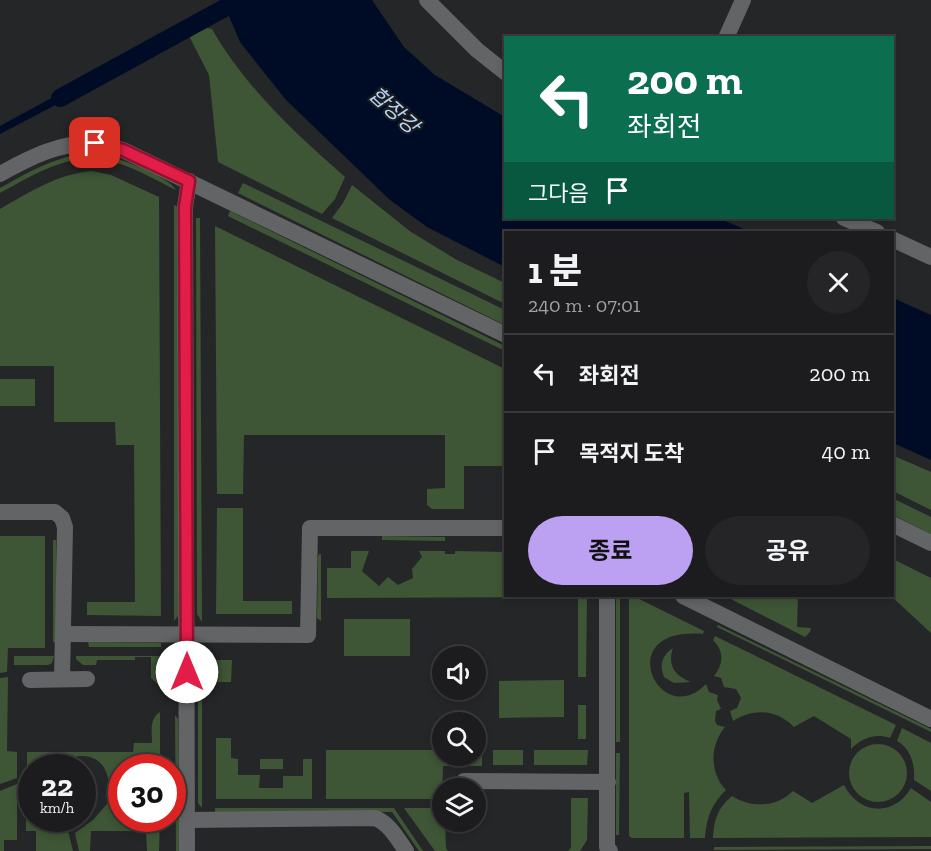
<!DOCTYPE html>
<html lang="ko">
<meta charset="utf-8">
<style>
body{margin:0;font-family:"Zilla Slab","Noto Sans KR",serif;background:#252527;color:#f1f3f6;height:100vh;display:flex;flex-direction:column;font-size:22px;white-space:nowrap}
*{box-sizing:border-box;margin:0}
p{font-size:20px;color:#a0a1a4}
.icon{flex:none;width:33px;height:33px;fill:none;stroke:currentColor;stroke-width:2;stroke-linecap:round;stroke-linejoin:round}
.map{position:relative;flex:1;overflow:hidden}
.drawer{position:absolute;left:504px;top:231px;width:390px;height:366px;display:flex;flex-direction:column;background:#1c1c1e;border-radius:0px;box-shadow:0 3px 9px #0003,0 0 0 2px #3a3a3c}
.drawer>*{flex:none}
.banner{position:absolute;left:504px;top:36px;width:390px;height:183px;border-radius:0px;box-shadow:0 3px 9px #0003,0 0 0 2px #3a3a3c;background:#0b6e4f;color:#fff;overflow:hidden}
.tools{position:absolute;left:432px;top:646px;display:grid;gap:12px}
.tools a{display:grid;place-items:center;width:54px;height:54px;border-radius:50%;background:#1c1c1e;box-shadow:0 3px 9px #0003,0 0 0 2px #3a3a3c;font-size:30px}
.speed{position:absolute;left:18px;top:754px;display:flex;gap:12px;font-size:30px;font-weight:700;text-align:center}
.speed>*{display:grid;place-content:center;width:78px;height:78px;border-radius:50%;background:#1c1c1e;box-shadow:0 3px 9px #0003,0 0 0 2px #3a3a3c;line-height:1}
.speed small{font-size:15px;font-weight:400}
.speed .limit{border:9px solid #d22;background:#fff;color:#111}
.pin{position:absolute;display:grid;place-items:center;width:51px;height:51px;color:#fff;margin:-26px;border-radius:12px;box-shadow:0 3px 9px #0006}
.me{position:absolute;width:66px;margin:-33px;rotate:0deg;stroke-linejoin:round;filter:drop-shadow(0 0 4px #0008)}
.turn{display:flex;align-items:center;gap:21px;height:126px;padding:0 24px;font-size:27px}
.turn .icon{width:78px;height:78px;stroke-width:2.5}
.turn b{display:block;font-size:42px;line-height:51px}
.then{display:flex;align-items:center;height:57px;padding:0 24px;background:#0003;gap:12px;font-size:22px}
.round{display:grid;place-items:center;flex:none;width:63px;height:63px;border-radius:32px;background:#252527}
.head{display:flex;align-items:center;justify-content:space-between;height:102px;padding:0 24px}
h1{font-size:36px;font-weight:700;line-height:45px}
.button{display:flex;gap:12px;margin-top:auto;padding:12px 24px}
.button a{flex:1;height:69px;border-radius:36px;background:#bca0f2;color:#111;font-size:24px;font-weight:700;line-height:69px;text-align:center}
.button a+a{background:#252527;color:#f1f3f6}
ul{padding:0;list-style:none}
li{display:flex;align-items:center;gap:18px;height:78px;padding:0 24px;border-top:2px solid #3a3a3c}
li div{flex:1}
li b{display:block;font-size:22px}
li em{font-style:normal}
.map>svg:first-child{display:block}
.green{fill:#3e5635}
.water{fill:#000c25}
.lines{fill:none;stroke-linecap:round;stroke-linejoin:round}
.canal{stroke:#000c25;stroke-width:18}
.minor{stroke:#626466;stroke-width:16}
.tertiary{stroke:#626466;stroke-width:16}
.route-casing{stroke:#92132f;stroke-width:15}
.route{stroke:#e11d48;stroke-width:10}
.labels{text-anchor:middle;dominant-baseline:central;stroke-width:4.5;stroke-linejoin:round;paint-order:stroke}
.water-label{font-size:21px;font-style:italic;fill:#b6d4fa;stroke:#1b1d1e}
</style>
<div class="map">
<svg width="931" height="851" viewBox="0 0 931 851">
<rect width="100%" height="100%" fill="#252628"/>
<g class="green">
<path d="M207 28 212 29C245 87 296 134 345 177L335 199 322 214 218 162 209 75 189 36Z"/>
<path d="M83 154C91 154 99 154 107 156 122 159 169 177 176 190 157 181 138 169 117 163 73 149 37 173 0 193V188C27 173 52 158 83 154Z"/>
<path d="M92 171 111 175 159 197 161 616 87 615V602H135L134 445H116L115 422H54V366H0V209C30 192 57 174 92 171Z"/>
<path d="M243 183 505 310V325L238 193Z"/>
<path d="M352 185 411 232 457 260 505 283V304L332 218 343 203Z"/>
<path d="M174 205 178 207V616L174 621Z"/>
<path d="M230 211 505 346V351L228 216Z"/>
<path d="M196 218H200L202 622 197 614Z"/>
<path d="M215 226 505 369V466H464V509H432L427 505V489L445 488V435H244L243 494H217Z"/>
<rect x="0" y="379" width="35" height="27"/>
<path d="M892 455 931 472V510L893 491Z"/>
<path d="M892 498 931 517V534L893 515Z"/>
<path d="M217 508H243V601H292V614H216Z"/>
<path d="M0 536H45V648H8L7 672 0 673Z"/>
<path d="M382 536 445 537V541L382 540Z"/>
<path d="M53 540H56L57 642H53Z"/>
<path d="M351 551H369L362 571 379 586 388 577 398 585 413 578 412 569 422 557 419 551H445V554H455V551L505 552 506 596H587L586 677H578V597L327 598V568H351Z"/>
<path d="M319 554H321V621L317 618 318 557Z"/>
<path d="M893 559 931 578V633L891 596Z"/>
<path d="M633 596 704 631 703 634C609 626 660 732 706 684L709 692 718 695 717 700 721 709 716 711 715 721 717 725 725 727C710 745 709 772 726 790 711 805 707 817 705 838H690L689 792 684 793V838H632L629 836V597Z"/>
<path d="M725 596H798L797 627 811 628 810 632 805 637Z"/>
<rect x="616" y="597" width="4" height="145"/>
<rect x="344" y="619" width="66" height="37"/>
<path d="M718 625 931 729V732L717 627Z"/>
<path d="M715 636 896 725 890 738C875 733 862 738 851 749V739L814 716 794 727C777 709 753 708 733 721L730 711 737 708 741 698 736 689 724 687 721 678 714 676C724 664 724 651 713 640Z"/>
<path d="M88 642 161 643V647H89Z"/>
<path d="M673 648C667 665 675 676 691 682L674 683 664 677C659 665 662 655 673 648Z"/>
<path d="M14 656H54L52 663 48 665H14Z"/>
<path d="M76 656H161L160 686 151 678V657H135V660H97L96 665H83L76 659Z"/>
<path d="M198 656H202V808L198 803Z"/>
<path d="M216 660H232L231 682H216Z"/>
<path d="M8 677 7 751 17 752V778L0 784V678Z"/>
<path d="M564 680V717L499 718V681Z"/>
<rect x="578" y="705" width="8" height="34"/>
<path d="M160 712V763L142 768H122L121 779 105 797C114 779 104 755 81 756 71 756 68 763 60 767 54 771 39 768 32 768L31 779 27 778V752H133L134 743H152C152 731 149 719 160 712Z"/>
<path d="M175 715 178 719 180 851H176Z"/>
<path d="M902 728 931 743V791L914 780C915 764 911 749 897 741Z"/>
<path d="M216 738H231V758L238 759V775H260L259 788H283V776H303V759H312V799H216Z"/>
<circle cx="878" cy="773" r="29"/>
<path d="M326 750H442V756H476V750H482V766H443L442 799H326Z"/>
<rect x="493" y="750" width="30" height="15"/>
<path d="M534 750H588L587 765H534Z"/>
<path d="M616 753H620L619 835H616Z"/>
<rect x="260" y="759" width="23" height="10"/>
<path d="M17 784V840H4V851H0V791Z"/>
<path d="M26 784 31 786 32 819H65L73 851H36V831H26Z"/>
<path d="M844 785C859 815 894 817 911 788L931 802V837L713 838C714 819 718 808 732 796 751 808 776 808 793 791L812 803Z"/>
<path d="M121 788 122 819H160L159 851H147L146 831H91L90 851H79L75 833 93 820Z"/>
<path d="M571 798H588L587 840 580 851H568L571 848Z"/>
<path d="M215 808H394L423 851H419L392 812H215Z"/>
<path d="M404 808H442V822H445L446 848 448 851H435Z"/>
<path d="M931 846V849L714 850V847Z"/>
</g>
<g class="water">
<path d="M222 0H372L404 47 435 75 505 117 506 218H718L751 232H506L505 267 427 227 390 200 286 100 240 42Z"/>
<path d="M79 83 84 90 0 134V126Z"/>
<path d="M893 298 931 315V460L893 443Z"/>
</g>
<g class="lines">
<path class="canal" d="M60 98 239 0"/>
<g class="minor">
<path d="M427 0 477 50 506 73"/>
<path d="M726 38 743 0"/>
<path d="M844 218 877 232"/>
<path d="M892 239 931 257"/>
<path d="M0 512H55L62 518 65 527 62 679"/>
<path d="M607 596V847L610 851"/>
<path d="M683 596 931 719"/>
<path d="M63 634 308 635 310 528H506"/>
<path d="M30 680 87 679"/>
<path d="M464 781 608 782"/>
<path d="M188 820 375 818C390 824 397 838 406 851"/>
<path d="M187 851 185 207 189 181"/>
</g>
<g class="tertiary">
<path d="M0 174C29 158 59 142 95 143 104 144 114 148 123 150L506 335"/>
<path d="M892 524 931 543"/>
</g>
</g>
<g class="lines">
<defs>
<path id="route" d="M95 143 123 150 189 181 185 207 187 672"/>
</defs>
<use href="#route" class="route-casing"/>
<use href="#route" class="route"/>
</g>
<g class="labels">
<g class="water-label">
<text transform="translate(394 110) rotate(42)">합장강</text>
</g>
</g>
</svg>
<div class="tools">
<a><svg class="icon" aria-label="sound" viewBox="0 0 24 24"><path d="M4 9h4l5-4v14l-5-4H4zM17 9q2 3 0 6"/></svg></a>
<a><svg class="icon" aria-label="search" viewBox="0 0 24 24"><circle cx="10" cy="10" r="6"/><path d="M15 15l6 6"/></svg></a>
<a><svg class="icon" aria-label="layers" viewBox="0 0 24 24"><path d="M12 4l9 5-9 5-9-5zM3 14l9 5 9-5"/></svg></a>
</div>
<div class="speed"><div>22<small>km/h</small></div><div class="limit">30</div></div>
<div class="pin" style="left:95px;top:143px;background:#d93025"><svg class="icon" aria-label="arrive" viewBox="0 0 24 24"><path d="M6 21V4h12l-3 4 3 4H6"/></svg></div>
<svg class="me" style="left:187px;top:672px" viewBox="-20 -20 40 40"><circle r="19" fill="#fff"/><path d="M0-13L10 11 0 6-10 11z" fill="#e11d48"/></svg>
<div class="banner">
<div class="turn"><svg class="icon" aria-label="left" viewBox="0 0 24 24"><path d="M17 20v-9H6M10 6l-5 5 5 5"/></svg><div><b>200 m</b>좌회전</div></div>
<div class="then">그다음<svg class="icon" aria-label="arrive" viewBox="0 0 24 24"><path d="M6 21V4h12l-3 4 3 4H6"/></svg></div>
</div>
<section class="drawer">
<div class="head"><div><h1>1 분</h1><p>240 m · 07:01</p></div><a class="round"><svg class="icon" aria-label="close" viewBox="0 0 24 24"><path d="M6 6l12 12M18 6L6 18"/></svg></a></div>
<ul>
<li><svg class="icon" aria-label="left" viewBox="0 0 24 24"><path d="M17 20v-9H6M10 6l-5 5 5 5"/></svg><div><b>좌회전</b></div><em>200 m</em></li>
<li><svg class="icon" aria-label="arrive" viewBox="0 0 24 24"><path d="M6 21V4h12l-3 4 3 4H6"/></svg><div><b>목적지 도착</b></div><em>40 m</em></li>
</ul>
<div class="button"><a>종료</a><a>공유</a></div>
</section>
</div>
